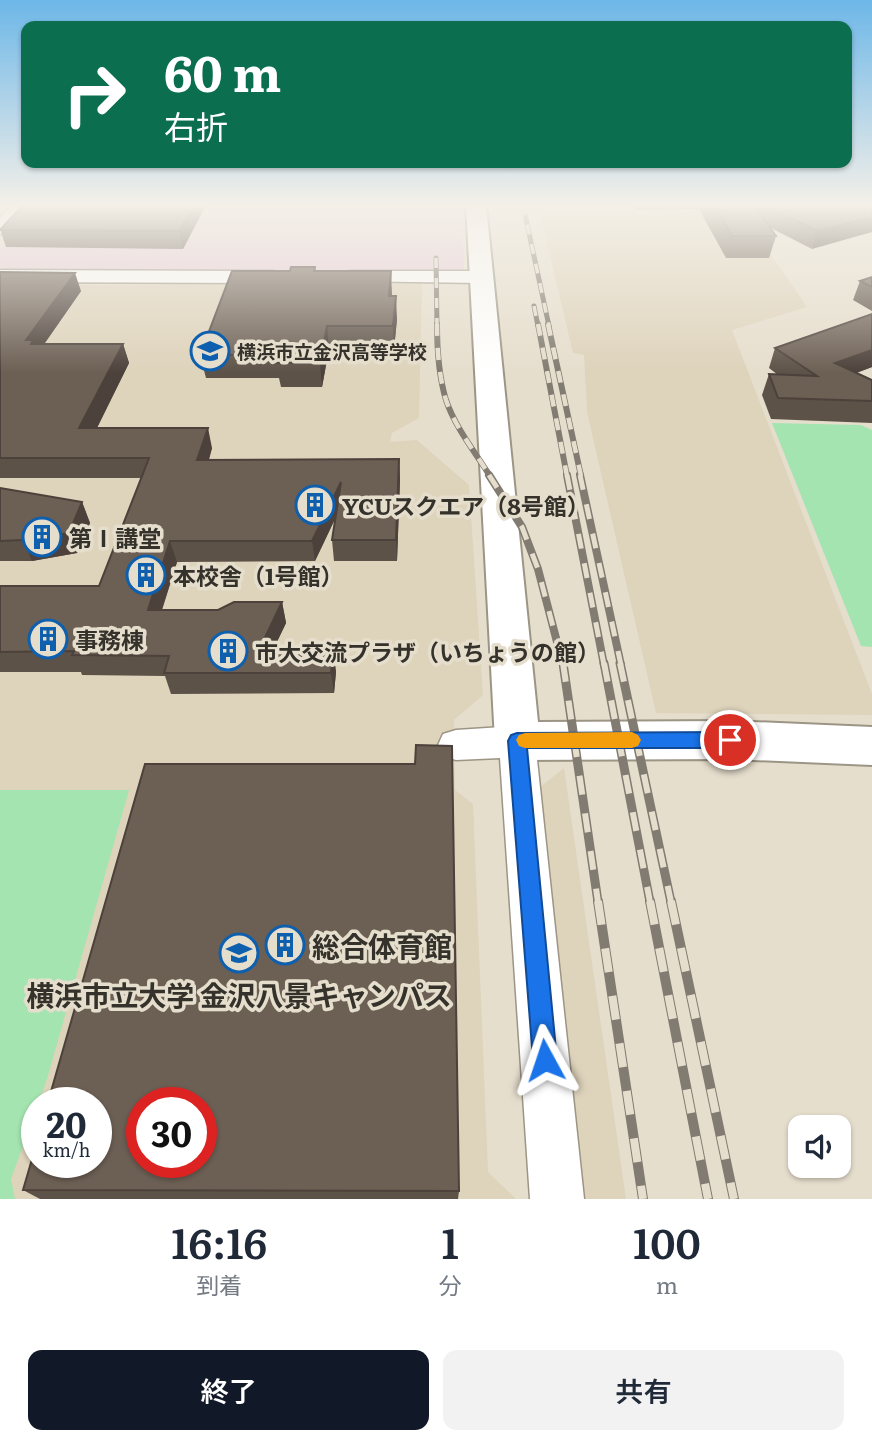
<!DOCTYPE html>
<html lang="ja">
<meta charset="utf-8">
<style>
body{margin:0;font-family:Literata,"Noto Sans JP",serif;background:#f2f2f3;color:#1f2937;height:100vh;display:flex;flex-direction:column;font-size:26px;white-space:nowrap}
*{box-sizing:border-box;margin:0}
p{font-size:23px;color:#747a83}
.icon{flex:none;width:38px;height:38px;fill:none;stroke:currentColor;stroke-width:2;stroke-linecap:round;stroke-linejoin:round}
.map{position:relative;height:1199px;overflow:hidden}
.panel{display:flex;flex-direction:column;background:#fff;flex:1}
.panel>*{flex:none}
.guide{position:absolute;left:21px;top:21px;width:831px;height:147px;border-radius:14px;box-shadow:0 2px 5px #0004;background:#0b6e4f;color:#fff;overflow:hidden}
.fabs{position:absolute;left:788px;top:1115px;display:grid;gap:14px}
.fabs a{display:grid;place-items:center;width:63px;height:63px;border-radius:14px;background:#fff;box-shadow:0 2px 5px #0004;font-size:35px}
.speed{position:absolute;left:21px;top:1087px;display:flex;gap:14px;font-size:35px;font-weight:700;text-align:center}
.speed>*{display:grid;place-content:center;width:91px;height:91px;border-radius:50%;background:#fff;box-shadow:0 2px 5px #0004;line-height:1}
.speed small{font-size:18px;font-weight:400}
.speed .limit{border:10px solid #d22;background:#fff;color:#111}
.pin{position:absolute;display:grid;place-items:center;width:60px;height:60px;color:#fff;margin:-30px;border:4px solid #fff;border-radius:50%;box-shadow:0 2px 7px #0007}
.me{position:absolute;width:77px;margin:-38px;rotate:355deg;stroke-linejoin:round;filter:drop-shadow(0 0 5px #0008)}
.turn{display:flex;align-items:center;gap:24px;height:147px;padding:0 28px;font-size:32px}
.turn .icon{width:91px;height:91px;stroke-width:2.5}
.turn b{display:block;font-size:49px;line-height:60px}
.eta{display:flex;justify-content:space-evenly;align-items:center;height:119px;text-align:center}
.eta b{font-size:42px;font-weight:600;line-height:49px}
.cta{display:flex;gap:14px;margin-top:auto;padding:14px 28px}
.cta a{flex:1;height:80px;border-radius:14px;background:#111827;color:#fff;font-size:28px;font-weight:600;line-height:80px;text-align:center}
.cta a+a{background:#f2f2f3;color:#1f2937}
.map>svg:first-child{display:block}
.built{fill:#ded3bb;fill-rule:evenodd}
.industrial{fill:#e6ced9}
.green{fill:#a4e4b1}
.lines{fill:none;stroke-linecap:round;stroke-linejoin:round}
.street-casing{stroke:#9c9585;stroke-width:3}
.secondary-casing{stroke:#9c9585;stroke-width:4}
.street{fill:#fff;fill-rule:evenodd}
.secondary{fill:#fff;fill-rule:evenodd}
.rail-far4-casing{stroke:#817b71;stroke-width:5}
.rail-far3-casing{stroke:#817b71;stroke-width:6}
.rail-far2-casing{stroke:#817b71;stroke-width:8}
.rail-far1-casing{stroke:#817b71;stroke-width:9}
.rail-casing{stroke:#817b71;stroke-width:10}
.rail-far4{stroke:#e6decd;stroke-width:3.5;stroke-dasharray:10;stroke-linecap:butt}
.rail-far3{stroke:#e6decd;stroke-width:4.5;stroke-dasharray:12;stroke-linecap:butt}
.rail-far2{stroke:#e6decd;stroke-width:5;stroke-dasharray:15;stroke-linecap:butt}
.rail-far1{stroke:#e6decd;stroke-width:6;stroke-dasharray:19;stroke-linecap:butt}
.rail{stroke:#e6decd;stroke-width:8;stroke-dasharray:24;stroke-linecap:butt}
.wall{fill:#5d5248}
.shaded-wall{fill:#4c423b}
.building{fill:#6c5f54;stroke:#4c423b;stroke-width:2;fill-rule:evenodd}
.route{fill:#1a73e8;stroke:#114b97;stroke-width:2}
.slow{fill:#f59e0b}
.labels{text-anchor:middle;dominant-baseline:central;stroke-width:7;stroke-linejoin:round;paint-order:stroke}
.far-poi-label{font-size:19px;font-weight:bold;fill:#35322c;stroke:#e6decd;text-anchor:start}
.poi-label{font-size:23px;font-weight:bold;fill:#35322c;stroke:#e6decd;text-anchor:start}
.near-poi-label{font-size:28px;font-weight:bold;fill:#35322c;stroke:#e6decd;text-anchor:start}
</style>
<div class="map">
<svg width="872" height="1199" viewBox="0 0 872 1199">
<rect width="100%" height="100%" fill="#e6decd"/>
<g class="built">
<path d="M538 205H737L807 307 732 330 872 694V715L656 713 587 412 584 355 573 353Z"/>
<path d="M422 284 419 418 392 433 390 442 417 440 469 485 483 695 454 720 455 790 473 804 488 1172 516 1199H0V285ZM37 1102H96V1162H37ZM142 1102H201V1162H142Z"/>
<path d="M564 768 626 1199H577L539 788Z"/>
</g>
<path class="industrial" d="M36 205H462L464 273H14L0 267V248Z"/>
<g class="green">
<path d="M772 423 861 425 872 430V647L861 646Z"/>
<path d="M0 790H129L47 1079 11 1179 15 1199H0Z"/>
</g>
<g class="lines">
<defs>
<g id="street">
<path d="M11 205H29L6 233 0 234V218Z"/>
<path d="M0 270 273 271 280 273 283 277 280 281 273 283 0 282Z"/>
<path d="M350 271H481L488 273 491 277 488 281 481 283 343 281 340 277 343 273Z"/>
<path d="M517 726 530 730 535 741 584 1199H530L500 758 456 760 443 756 438 745 443 734 456 730Z"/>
</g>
<path id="secondary" d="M466 205H486L538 722 730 721 872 727V765L730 759 517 760 501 754 495 741Z"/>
</defs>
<use href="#street" class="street-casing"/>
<use href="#secondary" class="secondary-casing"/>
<use href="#street" class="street"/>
<use href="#secondary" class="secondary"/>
<defs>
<g id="rail-far4">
<path d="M523 205 549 326"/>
<path d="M436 258 437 326"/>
<path d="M534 306 538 326"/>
</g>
<g id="rail-far3">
<path d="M437 324C437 348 439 377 446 400 455 427 475 452 490 476"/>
<path d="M538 324 567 476"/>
<path d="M548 324 581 476"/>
</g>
<g id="rail-far2">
<path d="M489 475 522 527 538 569 563 665"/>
<path d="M567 475 604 665"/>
<path d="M580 475 621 665"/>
</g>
<g id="rail-far1">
<path d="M563 663 598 902"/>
<path d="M604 663 650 902"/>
<path d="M620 663 671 902"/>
</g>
<g id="rail">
<path d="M598 901 643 1199"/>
<path d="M650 901 708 1199"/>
<path d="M671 901 734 1199"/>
</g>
</defs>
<use href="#rail-far4" class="rail-far4-casing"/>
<use href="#rail-far3" class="rail-far3-casing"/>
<use href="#rail-far2" class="rail-far2-casing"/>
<use href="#rail-far1" class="rail-far1-casing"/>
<use href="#rail" class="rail-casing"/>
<use href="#rail-far4" class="rail-far4"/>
<use href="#rail-far3" class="rail-far3"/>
<use href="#rail-far2" class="rail-far2"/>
<use href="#rail-far1" class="rail-far1"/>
<use href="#rail" class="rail"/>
</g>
<g class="wall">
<path d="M23 205H206L183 249 6 247 0 229Z"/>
<path d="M633 205H754L755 207V205H817L820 206 872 205 812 249 769 227 776 236 769 258H726L699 209 635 210Z"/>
<path d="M315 267 316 271 392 296 397 319 394 349H329L322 387H281L279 378H206L200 355Z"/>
<path d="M0 272 81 291 44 344H123L129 363 97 428 212 448 209 460 399 459 400 480 397 561H334L332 540 335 519 315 561 177 562 162 610H218L282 602 286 623 273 650 333 651 336 672 334 693 171 694 165 676 82 675 81 672H0V586H99L141 478H0Z"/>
<path d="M872 277V311L853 300 860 281Z"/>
<path d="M872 314V367L856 373 872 380V423L771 419 762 395 769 374 778 375 769 368 775 348Z"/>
<path d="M0 488 82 502 90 523 77 553 32 561H0Z"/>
<path d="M23 1190 459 1191 458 1199H40Z"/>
</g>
<g class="shaded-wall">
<path d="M194 205H206L183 249 179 231Z"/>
<path d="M872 217V232L812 249 817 231Z"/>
<path d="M391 271 392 294 390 319 389 296Z"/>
<path d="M75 273 81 291 38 353 26 340Z"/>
<path d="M396 296 397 319 394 349 393 326Z"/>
<path d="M327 326 329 349 322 387 320 363Z"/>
<path d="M123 344 129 363 87 448 79 428Z"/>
<path d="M872 350V367L827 384 835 363Z"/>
<path d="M208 428 212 448 202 481 197 460Z"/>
<path d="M399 459 400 480 397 561 396 540Z"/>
<path d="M341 482 343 502 315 561 312 541Z"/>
<path d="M82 502 90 523 77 553 32 561 23 540Z"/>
<path d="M170 541 177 562 155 631 148 610Z"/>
<path d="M282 602 286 623 263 671 259 650Z"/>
<path d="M333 651 336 672 334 693 331 673Z"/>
</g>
<g class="building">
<path d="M23 205H194L179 231 0 230Z"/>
<path d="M714 205H754L776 236H732Z"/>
<path d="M764 205H817L820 206 826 205H872V217L817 231Z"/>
<path d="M291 267H315L314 271H391L389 296H396L393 326H327L320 363H277L279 355H200L232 271H290Z"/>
<path d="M0 272 75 273 26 340H33L31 344H123L79 428H208L197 460 399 459 396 540H332L341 482 312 541H170L148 610H218L234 602H282L259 650 333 651 331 673H164L169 656 72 655 74 651 0 652V586H99L149 458H0Z"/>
<path d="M872 277V287L860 281Z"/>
<path d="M872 314V350L835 363 872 380V401L778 398 769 374 817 376 775 348Z"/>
<path d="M0 488 82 502 69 533 23 540 0 541Z"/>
<path d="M416 745 452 746 459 1191 23 1190 37 1142V1162H96V1102H48L145 764H415ZM142 1102H201V1162H142Z"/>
</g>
<linearGradient id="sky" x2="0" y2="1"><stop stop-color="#6db7e8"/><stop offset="0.55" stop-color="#f4f0e8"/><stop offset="1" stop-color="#f4f0e8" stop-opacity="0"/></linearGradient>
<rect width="872" height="373" fill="url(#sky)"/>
<path class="route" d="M730 732 737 735 739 740 737 746 730 748H527L557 1060 553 1069 545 1073 536 1069 533 1060 508 741 511 735 517 733Z"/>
<path class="slow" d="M632 732 638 735 641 740 638 746 632 748H525L519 746 516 740 519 735 525 733Z"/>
<defs>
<symbol id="school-ring" viewBox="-11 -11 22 22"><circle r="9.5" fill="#e6decd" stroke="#0e5fad" stroke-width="1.5"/><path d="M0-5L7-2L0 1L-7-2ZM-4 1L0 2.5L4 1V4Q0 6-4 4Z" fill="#0e5fad"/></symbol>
<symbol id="building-ring" viewBox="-11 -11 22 22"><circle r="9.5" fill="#e6decd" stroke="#0e5fad" stroke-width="1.5"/><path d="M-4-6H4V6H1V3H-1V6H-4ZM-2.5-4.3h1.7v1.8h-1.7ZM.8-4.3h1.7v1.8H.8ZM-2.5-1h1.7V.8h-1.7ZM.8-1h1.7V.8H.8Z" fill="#0e5fad"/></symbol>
<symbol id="university-ring" viewBox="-11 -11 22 22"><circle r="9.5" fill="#e6decd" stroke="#0e5fad" stroke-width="1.5"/><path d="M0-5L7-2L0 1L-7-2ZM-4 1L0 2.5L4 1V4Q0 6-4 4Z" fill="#0e5fad"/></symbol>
</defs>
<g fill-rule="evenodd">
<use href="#school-ring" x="188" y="329" width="44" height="44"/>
<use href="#building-ring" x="293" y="483" width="44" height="44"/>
<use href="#building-ring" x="20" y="515" width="44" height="44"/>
<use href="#building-ring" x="124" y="553" width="44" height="44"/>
<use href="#building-ring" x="26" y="617" width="44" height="44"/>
<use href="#building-ring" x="206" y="629" width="44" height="44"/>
<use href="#building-ring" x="263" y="923" width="44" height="44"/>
<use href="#university-ring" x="217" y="931" width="44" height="44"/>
</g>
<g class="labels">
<g class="far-poi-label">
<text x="237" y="351">横浜市立金沢高等学校</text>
</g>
<g class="poi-label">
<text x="342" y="505">YCUスクエア（8号館）</text>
<text x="69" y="537">第Ⅰ講堂</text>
<text x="173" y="575">本校舎（1号館）</text>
<text x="75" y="639">事務棟</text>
<text x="255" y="651">市大交流プラザ（いちょうの館）</text>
</g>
<g class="near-poi-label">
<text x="312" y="945">総合体育館</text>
<text x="239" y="994" text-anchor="middle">横浜市立大学 金沢八景キャンパス</text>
</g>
</g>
</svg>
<div class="fabs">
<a><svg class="icon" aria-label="sound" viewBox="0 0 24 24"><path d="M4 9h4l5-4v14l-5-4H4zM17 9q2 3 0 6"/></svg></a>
</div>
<div class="speed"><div>20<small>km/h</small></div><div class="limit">30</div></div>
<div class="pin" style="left:730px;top:740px;background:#d93025"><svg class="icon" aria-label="arrive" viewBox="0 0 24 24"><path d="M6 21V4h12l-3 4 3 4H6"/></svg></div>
<svg class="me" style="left:545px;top:1060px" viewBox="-20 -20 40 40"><path d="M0-17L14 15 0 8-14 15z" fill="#1a73e8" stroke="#fff" stroke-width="4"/></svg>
<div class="guide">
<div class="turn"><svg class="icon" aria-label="right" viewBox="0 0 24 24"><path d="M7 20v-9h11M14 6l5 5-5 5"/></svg><div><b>60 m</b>右折</div></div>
</div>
</div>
<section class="panel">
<div class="eta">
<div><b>16:16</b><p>到着</p></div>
<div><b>1</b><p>分</p></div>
<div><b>100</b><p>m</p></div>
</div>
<div class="cta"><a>終了</a><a>共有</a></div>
</section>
